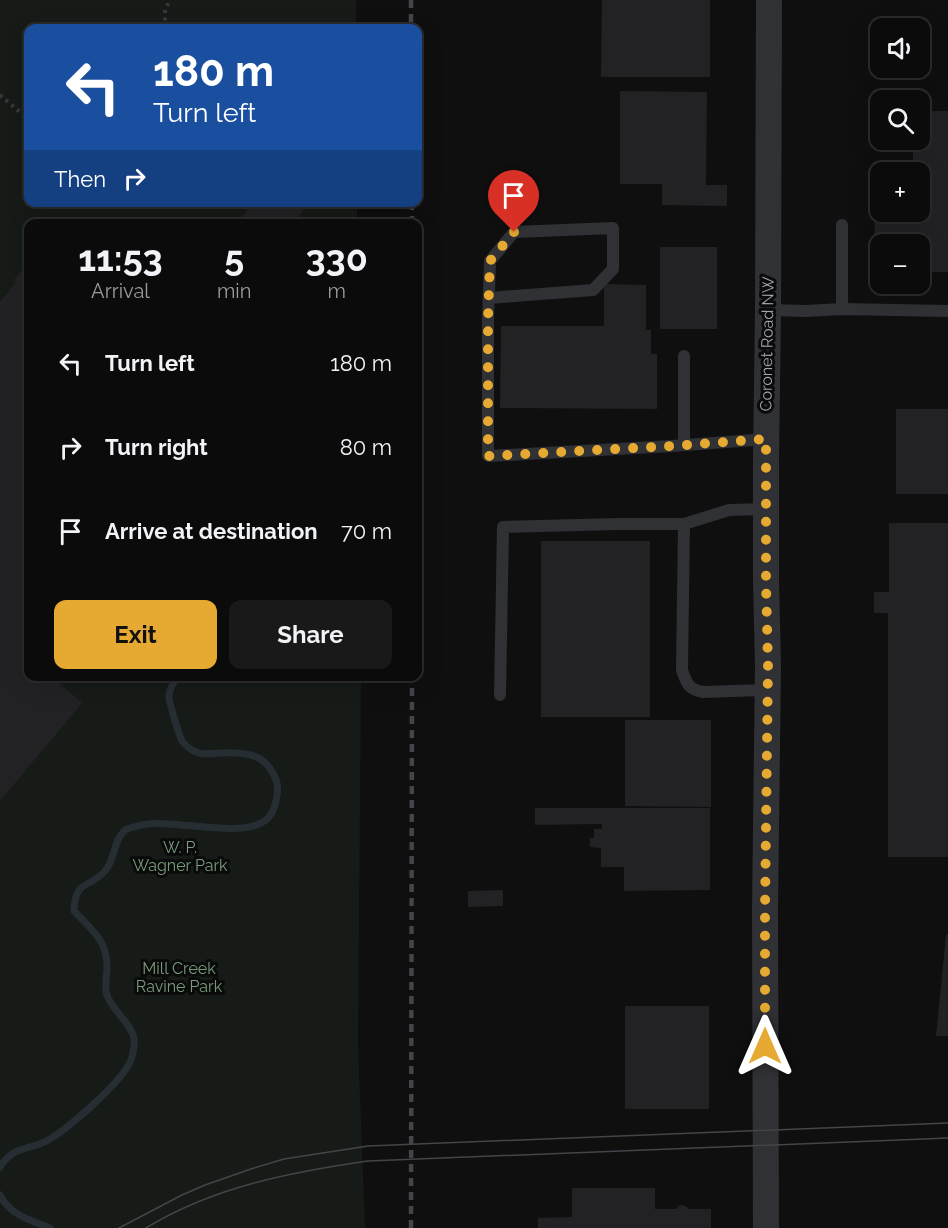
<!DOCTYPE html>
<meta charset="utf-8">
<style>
body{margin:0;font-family:Raleway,sans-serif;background:#19191a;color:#f1f3f6;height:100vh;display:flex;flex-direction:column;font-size:22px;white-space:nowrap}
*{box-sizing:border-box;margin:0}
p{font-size:20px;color:#9a9b9d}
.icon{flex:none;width:33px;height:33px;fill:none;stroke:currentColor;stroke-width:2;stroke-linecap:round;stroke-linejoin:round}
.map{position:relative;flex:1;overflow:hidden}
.panel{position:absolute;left:24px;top:219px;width:398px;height:462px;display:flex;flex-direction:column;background:#0b0b0c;border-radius:12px;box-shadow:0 6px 24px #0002,0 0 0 2px #2b2b2d}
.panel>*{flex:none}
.guide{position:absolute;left:24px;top:24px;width:398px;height:183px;border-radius:12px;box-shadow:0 6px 24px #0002,0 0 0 2px #2b2b2d;background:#1a4fa0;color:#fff;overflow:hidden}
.controls{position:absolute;left:870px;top:18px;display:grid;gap:12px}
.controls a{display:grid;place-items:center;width:60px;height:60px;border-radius:12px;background:#0b0b0c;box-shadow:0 6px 24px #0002,0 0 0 2px #2b2b2d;font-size:30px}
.pin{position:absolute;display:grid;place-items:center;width:51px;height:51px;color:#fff;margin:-62px -26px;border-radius:50% 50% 50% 0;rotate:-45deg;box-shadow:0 0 6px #0007}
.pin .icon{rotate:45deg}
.me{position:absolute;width:66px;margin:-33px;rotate:0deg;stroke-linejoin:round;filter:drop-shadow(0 0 4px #0008)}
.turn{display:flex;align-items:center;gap:21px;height:126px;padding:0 30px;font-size:27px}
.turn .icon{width:78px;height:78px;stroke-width:2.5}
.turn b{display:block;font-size:42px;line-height:51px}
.then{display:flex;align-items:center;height:57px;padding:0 30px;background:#0003;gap:12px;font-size:22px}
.eta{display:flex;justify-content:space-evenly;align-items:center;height:102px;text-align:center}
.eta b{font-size:36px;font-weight:700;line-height:42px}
.primary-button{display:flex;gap:12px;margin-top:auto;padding:12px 30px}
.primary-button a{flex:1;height:69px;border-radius:12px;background:#e6a932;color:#111;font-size:24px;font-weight:700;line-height:69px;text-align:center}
.primary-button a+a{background:#19191a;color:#f1f3f6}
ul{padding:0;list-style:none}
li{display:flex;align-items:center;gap:18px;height:84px;padding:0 30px}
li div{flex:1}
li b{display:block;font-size:22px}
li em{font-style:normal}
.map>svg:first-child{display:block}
.green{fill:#161b17}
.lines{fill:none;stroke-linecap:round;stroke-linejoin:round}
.stream{stroke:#272e33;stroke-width:7}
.building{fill:#222224}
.path{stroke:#37383c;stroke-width:4;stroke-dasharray:3 4.5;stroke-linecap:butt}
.lane{stroke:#303135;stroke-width:12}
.street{stroke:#303135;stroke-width:26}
.tram{stroke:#44454a;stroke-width:1.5}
.rail{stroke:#44454a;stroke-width:4.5;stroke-dasharray:8 6;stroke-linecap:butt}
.route{stroke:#e6a932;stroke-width:10;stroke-dasharray:0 18}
.labels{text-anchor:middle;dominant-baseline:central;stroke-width:6;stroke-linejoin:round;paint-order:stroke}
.street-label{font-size:16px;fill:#a1a6b1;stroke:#0a0a0b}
.park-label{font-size:16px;fill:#799b7b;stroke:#0a0a0b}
</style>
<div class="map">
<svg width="948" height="1228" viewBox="0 0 948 1228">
<rect width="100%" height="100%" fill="#0f0f10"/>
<path class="green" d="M0 0H356V28H28V202L357 203V223L28 224V676L361 677 358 1043 365 1228H0Z"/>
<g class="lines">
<g class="stream">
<path d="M0 1167C14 1144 31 1151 50 1139 71 1126 122 1082 131 1060 133 1055 135 1043 134 1038 130 1021 112 1011 107 995 104 988 107 976 107 968 108 941 91 929 74 911 75 879 89 889 105 871 115 860 113 841 125 830 128 828 134 827 138 826 171 816 244 842 268 818 275 811 279 793 277 783 268 753 246 752 219 753 211 754 203 755 196 752 192 751 185 745 182 741 179 735 169 702 169 697 169 688 174 683 178 676"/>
<path d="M0 1195C10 1215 30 1220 50 1228"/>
</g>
</g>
<g class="building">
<path d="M602 0H710V77H601Z"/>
<path d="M620 91 707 92 706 185H727V206L662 205V184H620Z"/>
<path d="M920 111H948V272H920V244H880V271H874L875 194H880V212H920V172H913V140H920Z"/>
<path d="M254 202H310L292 224H236Z"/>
<rect x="660" y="247" width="57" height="82"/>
<path d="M28 262V676H51L82 703 0 801V302L16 282 14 280Z"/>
<path d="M604 284 646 285V330H651V354H657V409L500 408 501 326H604Z"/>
<rect x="896" y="409" width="52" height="85"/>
<path d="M889 523H948V857H888V613H874V592H889Z"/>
<rect x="541" y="541" width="109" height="176"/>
<path d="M625 720H711V807L625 806Z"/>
<path d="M535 808H710V890L624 891V867H601V848L590 847V838H594V829H602V824L535 825Z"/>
<path d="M503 890V906L468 907V891Z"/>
<path d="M946 935H948V1036H936Z"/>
<rect x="625" y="1006" width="84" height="103"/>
<path d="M572 1188H655V1209H676L680 1205 686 1206 688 1209H711V1228H538V1218L572 1217Z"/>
</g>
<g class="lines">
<g class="path">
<path d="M165 28V10L170 0"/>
<path d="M0 95 28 119"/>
</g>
<g class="lane">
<path d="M842 225V309"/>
<path d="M489 298 593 290 613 269V228L514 232 490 261 488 319V456L672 446 766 439"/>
<path d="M768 310 806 311 842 309 948 311"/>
<path d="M684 445V356"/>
<path d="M684 524 682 670C687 684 688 689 703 692L767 690"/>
<path d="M500 695 503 527 619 524H684L729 510 766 509"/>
</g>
<path class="street" d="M766 1228 765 910 768 665 766 582V459L768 310 769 0"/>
<g class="tram">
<path d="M119 1228 182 1195 205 1185 251 1169 284 1159 368 1146 948 1123"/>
<path d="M146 1228C213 1187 291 1172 368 1161L948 1138"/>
</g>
<g class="rail">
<path d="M411 0V28"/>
<path d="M412 202V224"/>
<path d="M411 1228 412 676"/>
</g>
</g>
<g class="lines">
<path class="route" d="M514 232 490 261 488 319V456L672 446 766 439V582L768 665 765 910V1046"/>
</g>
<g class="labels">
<g class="street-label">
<text transform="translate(767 344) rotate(-89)">Coronet Road NW</text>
</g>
<g class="park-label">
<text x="180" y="847">W. P.<tspan x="180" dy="18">Wagner Park</tspan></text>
<text x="179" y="968">Mill Creek<tspan x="179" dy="18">Ravine Park</tspan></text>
</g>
</g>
</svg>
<div class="controls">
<a><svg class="icon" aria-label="sound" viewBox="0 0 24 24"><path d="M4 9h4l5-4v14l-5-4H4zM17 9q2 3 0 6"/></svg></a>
<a><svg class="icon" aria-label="search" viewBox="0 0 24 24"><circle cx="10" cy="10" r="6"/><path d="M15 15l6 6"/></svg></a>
<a>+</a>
<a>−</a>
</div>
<div class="pin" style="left:514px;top:232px;background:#d93025"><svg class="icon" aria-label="arrive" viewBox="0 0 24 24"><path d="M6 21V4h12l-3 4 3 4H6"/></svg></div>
<svg class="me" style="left:765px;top:1046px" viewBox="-20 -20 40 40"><path d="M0-17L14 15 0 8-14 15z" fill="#e6a932" stroke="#fff" stroke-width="4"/></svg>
<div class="guide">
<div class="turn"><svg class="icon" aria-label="left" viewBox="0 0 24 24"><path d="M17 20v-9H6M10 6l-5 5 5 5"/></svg><div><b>180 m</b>Turn left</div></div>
<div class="then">Then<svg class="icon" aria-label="right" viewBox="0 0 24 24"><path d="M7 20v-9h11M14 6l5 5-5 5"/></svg></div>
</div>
<section class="panel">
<div class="eta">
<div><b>11:53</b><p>Arrival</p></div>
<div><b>5</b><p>min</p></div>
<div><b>330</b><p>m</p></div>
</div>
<ul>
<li><svg class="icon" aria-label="left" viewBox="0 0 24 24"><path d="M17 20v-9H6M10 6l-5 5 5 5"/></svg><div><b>Turn left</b></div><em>180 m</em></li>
<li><svg class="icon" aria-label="right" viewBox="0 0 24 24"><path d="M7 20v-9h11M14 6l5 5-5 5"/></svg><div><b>Turn right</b></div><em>80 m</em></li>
<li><svg class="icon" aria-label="arrive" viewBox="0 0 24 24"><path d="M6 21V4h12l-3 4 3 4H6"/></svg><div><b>Arrive at destination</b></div><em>70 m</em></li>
</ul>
<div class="primary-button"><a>Exit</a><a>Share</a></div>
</section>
</div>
